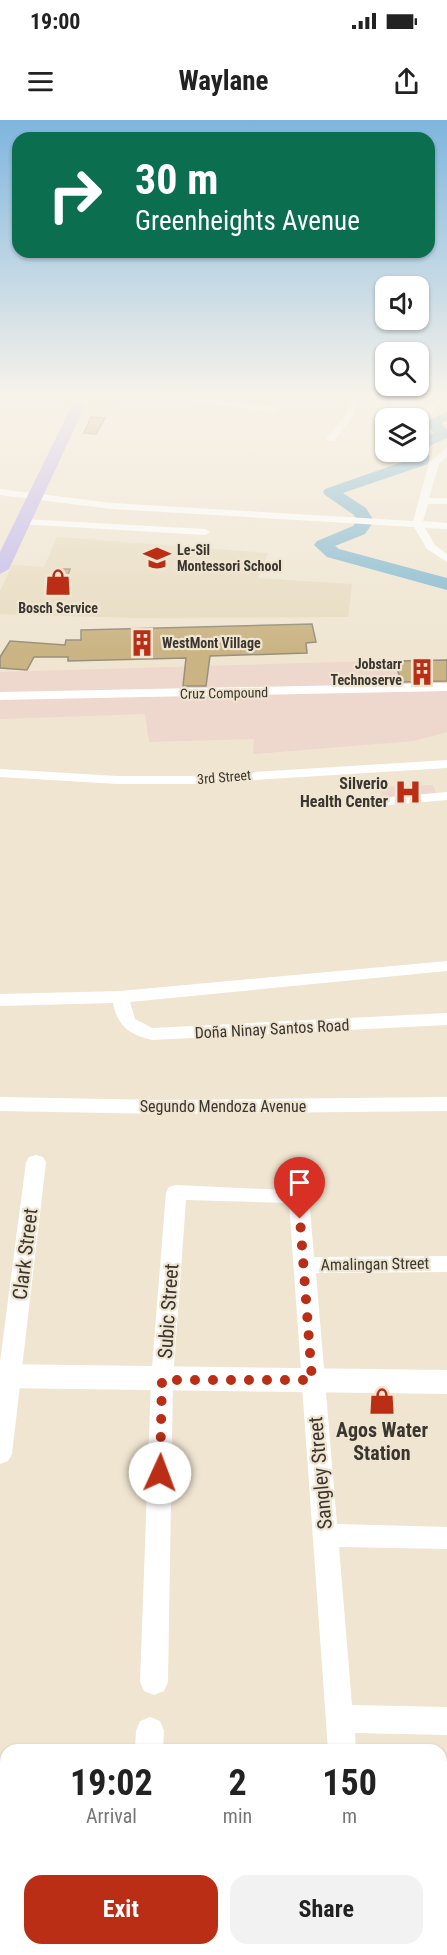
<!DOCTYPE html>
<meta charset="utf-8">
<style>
body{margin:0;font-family:"Roboto Condensed",sans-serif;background:#f2f2f2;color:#222;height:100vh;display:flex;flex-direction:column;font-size:22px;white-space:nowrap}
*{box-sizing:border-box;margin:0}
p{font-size:20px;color:#767676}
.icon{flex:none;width:33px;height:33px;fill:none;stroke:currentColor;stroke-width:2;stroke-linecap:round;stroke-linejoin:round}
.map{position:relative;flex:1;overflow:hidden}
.drawer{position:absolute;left:0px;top:1624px;width:447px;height:212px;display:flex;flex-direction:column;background:#fff;border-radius:18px 18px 0 0;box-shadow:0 2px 4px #0004}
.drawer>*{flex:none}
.guide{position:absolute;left:12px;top:12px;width:423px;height:126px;border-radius:18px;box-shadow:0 2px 4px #0004;background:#0b6e4f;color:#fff;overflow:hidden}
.controls{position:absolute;left:375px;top:156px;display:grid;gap:12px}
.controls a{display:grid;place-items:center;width:54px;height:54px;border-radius:12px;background:#fff;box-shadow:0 2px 4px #0004;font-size:30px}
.pin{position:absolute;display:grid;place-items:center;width:51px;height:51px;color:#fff;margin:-62px -26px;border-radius:50% 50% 50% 0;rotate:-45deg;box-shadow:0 0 6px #0007}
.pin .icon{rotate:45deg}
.me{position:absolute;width:66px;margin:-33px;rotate:2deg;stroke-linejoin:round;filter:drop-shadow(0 0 4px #0008)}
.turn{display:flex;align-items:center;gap:21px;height:126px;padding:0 24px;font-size:27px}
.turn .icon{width:78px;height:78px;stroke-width:2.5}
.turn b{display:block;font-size:42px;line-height:51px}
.eta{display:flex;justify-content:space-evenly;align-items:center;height:102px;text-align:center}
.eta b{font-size:36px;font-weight:700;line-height:42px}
.primary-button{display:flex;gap:12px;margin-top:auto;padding:12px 24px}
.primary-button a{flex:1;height:69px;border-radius:18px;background:#ba2e16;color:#fff;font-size:24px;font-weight:700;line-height:69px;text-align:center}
.primary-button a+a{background:#f2f2f2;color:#222}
.status{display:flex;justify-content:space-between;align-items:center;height:42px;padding:0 30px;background:#fff;direction:ltr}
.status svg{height:16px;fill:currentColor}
header{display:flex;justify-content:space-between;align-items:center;height:78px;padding:0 24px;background:#fff;font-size:27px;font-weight:700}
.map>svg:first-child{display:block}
.built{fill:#e7dbc0}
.industrial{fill:#eed7cc}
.medical{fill:#efd6ce}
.green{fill:#adc6a6}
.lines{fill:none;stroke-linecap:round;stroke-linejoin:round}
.river{fill:#7fb7cf;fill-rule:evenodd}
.building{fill:#cab484;stroke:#988f7d;stroke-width:1.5}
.minor{fill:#fff;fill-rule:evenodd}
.tertiary{fill:#fff;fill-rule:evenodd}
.primary{fill:#c2b6ec;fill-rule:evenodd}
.route{stroke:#ba2e16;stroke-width:10;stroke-dasharray:0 18}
.labels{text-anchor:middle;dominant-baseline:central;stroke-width:4.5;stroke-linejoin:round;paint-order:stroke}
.far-poi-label{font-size:14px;font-weight:bold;fill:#3a362f;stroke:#efe5d1;text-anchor:start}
.far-street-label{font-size:14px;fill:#3a362f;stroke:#efe5d1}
.poi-label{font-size:16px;font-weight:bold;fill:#3a362f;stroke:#efe5d1;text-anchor:end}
.street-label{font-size:16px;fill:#3a362f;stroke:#efe5d1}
.near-street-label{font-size:20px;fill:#3a362f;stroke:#efe5d1}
.near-poi-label{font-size:20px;font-weight:bold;fill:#3a362f;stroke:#efe5d1}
</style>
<div class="status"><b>19:00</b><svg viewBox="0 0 49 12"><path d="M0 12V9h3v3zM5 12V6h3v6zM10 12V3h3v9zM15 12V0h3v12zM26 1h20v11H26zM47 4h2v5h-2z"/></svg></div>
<header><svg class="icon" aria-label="menu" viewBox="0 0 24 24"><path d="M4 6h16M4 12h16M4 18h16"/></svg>Waylane<svg class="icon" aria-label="share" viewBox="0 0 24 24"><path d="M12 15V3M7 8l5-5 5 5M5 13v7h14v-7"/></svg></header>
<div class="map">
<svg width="447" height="1835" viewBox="0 0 447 1835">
<rect width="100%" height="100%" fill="#efe5d1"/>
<g class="built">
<path d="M90 276 123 280 106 298 81 296Z"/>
<path d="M57 417 268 433 258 458 352 464 348 497 135 498 0 494V471L12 445 44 447Z"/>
</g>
<path class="industrial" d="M447 539V612L414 621 253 634 254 619 149 622 145 594 0 599V552Z"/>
<path class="medical" d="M433 665 437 676 382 678 379 667Z"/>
<path class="green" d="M441 1722H447V1835H386L385 1830H441Z"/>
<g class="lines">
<path class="river" d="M447 292V301L441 303 447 309V318L423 329 430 336 428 344 343 373 366 388 374 401 365 414 335 426 339 429 447 458V470L327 437 314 425 317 421 353 406 357 401 354 395 325 375 323 372 325 369 414 338 410 332H418V320L434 313 425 302Z"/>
</g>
<g class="building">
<path d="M91 297 105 298 96 314 84 313Z"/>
<path d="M55 449H70L61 476 46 475Z"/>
<path d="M312 504 316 522 306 523 307 533 210 536 206 566H183L186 538 68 541V537H34L27 550 0 548V537L10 521 65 525 66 520H81V510Z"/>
<path d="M447 540V561L401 562 395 541Z"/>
</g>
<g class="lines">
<g class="minor">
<path d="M110 273H145L275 286 280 289 275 292Z"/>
<path d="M354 273H363L354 295 334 321H328L326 319 345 295Z"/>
<path d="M440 273H447V276L418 306 417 298Z"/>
<path d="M447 327V336L439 344 429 378H447V384H428L423 401 447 403V409L425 408 435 425 447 434V442L427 429 414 407 112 389 0 375V369L112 383 413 401 429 343Z"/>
<path d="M23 399 205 409 210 412 205 415 19 404 18 402Z"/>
<path d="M447 563V571L0 580V572Z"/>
<path d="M447 640V648L192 664H117L0 657V649L117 656H192Z"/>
<path d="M447 672V680L379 686 372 682 379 678Z"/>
<path d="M447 841V851L130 882 135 899 152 908 447 893V905L152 920C129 914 118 907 113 883L0 886V874L120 871Z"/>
<path d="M0 977 162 980 447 977V991L162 994 0 991Z"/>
<path d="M36 1035 43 1037 46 1042 12 1334 8 1341 0 1344V1242L26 1042 29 1037Z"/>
<path d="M176 1065 306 1071 309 1076 314 1137 447 1136V1152L316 1153 337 1404 447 1407V1429L339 1427 352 1585 447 1587V1615L355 1613 356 1630H328L289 1083 186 1080 173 1260 168 1562 164 1571 154 1575 144 1571 140 1562 151 1260 166 1072 169 1067Z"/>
<path d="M150 1597 160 1601 164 1611 163 1630H135L136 1611 140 1601Z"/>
<path d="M122 1830H152L151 1835H121Z"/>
<path d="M353 1830H383L384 1835H354Z"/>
</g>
<path class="tertiary" d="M0 1244 447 1250V1274L0 1268Z"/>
<path class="primary" d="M78 273H91L9 449 0 454V432Z"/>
</g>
<linearGradient id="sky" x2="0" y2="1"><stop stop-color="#7eb5de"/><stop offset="0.52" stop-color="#f8f3ea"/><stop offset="1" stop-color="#f8f3ea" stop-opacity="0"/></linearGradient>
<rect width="447" height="530" fill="url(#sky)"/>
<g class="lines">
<path class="route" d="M160 1353 162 1260H312L300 1099"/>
</g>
<defs>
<symbol id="school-bare" viewBox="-9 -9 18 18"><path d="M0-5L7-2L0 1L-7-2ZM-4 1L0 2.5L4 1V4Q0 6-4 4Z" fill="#ba2e16" stroke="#efe5d1" stroke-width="2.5" paint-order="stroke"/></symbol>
<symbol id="shop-bare" viewBox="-9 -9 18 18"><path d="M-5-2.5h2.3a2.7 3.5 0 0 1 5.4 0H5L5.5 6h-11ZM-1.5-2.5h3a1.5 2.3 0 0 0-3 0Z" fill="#ba2e16" stroke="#efe5d1" stroke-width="2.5" paint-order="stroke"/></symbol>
<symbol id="building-bare" viewBox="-9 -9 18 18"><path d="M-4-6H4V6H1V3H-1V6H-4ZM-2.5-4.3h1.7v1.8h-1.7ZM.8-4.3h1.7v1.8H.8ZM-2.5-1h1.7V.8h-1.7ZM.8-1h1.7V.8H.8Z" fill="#ba2e16" stroke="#efe5d1" stroke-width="2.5" paint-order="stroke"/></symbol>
<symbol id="hospital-bare" viewBox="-9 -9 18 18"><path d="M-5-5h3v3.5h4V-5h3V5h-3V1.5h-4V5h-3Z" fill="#ba2e16" stroke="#efe5d1" stroke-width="2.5" paint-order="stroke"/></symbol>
</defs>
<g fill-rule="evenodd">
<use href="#school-bare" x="138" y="419" width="38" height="38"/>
<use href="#shop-bare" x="39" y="443" width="38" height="38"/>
<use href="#building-bare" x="123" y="504" width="38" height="38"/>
<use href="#building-bare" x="403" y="533" width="38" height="38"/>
<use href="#hospital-bare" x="389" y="653" width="38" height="38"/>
<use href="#shop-bare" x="363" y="1262" width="38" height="38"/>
</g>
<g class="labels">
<g class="far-poi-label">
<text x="177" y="430">Le-Sil<tspan x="177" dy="16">Montessori School</tspan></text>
<text x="58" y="488" text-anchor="middle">Bosch Service</text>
<text x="162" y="523">WestMont Village</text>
<text x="402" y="544" text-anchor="end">Jobstarr<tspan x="402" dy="16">Technoserve</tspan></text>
</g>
<g class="far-street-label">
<text transform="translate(224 573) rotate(-1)">Cruz Compound</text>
<text transform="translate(224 657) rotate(-5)">3rd Street</text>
</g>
<g class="poi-label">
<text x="388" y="663">Silverio<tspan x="388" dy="18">Health Center</tspan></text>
</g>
<g class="street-label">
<text transform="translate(272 909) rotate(-3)">Doña Ninay Santos Road</text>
<text x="223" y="986">Segundo Mendoza Avenue</text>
<text transform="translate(375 1144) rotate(-1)">Amalingan Street</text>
</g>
<g class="near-street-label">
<text transform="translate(25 1134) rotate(-83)">Clark Street</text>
<text transform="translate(168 1191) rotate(-86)">Subic Street</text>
<text transform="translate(320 1353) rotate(-95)">Sangley Street</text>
</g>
<g class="near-poi-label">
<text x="382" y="1310">Agos Water<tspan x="382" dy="23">Station</tspan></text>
</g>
</g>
</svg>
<div class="controls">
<a><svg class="icon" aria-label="sound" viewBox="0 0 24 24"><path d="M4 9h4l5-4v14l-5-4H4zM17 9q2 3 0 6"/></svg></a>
<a><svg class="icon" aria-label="search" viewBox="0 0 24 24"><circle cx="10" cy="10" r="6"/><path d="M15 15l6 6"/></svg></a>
<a><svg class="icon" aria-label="layers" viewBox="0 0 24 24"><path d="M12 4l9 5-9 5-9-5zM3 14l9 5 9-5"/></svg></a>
</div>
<div class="pin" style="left:300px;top:1099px;background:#d93025"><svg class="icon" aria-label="arrive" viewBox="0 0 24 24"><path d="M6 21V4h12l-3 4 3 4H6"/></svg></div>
<svg class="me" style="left:160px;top:1353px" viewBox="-20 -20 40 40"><circle r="19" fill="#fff"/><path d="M0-13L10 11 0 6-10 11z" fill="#ba2e16"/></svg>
<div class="guide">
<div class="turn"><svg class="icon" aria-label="right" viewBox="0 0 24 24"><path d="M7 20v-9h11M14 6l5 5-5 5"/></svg><div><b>30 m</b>Greenheights Avenue</div></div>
</div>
<section class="drawer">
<div class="eta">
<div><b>19:02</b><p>Arrival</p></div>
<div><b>2</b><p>min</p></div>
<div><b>150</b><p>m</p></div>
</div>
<div class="primary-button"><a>Exit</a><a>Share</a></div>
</section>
</div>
